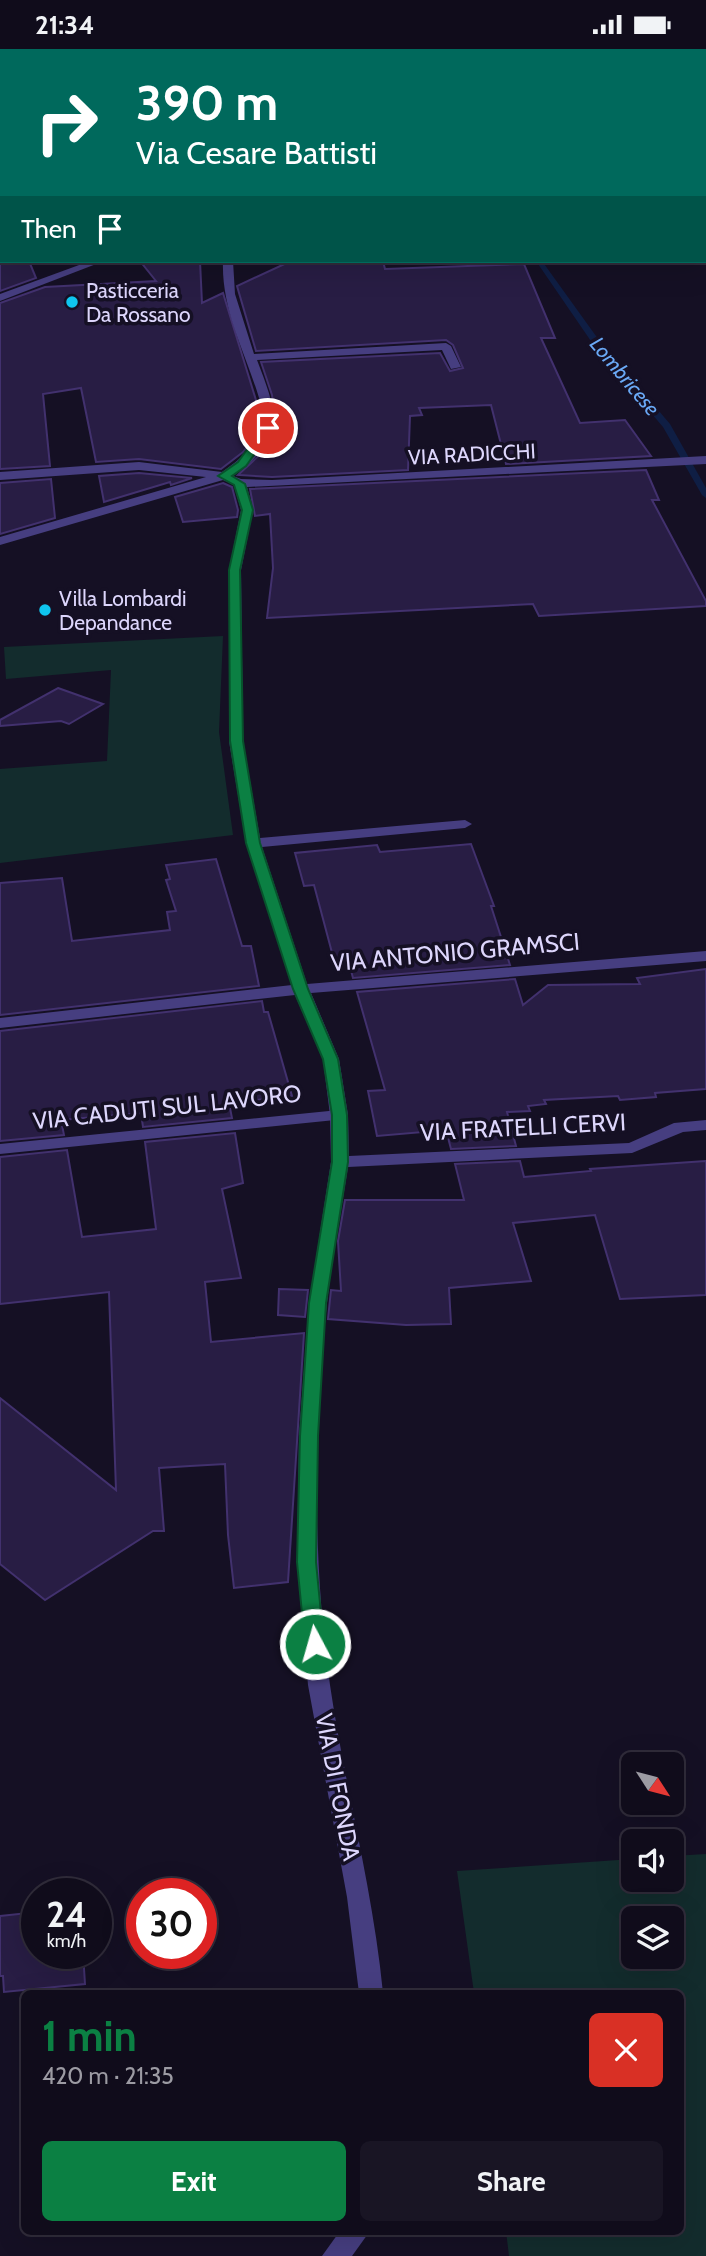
<!DOCTYPE html>
<meta charset="utf-8">
<style>
body{margin:0;font-family:Cabin,sans-serif;background:#191524;color:#f1f3f6;height:100vh;display:flex;flex-direction:column;font-size:26px;white-space:nowrap}
*{box-sizing:border-box;margin:0}
p{font-size:23px;color:#9c9ba3}
.icon{flex:none;width:38px;height:38px;fill:none;stroke:currentColor;stroke-width:2;stroke-linecap:round;stroke-linejoin:round}
.map{position:relative;flex:1;overflow:hidden}
.side{position:absolute;left:21px;top:1941px;width:663px;height:245px;display:flex;flex-direction:column;background:#100c1b;border-radius:10px;box-shadow:0 7px 28px #0002,0 0 0 2px #302c3a}
.side>*{flex:none}
.guide{position:absolute;left:0px;top:0px;width:707px;height:214px;box-shadow:0 7px 28px #0002,0 0 0 2px #302c3a;background:#00695c;color:#fff;overflow:hidden}
.needle{width:46px;rotate:126deg}
.controls{position:absolute;left:621px;top:1703px;display:grid;gap:14px}
.controls a{display:grid;place-items:center;width:63px;height:63px;border-radius:10px;background:#100c1b;box-shadow:0 7px 28px #0002,0 0 0 2px #302c3a;font-size:35px}
.speed{position:absolute;left:21px;top:1829px;display:flex;gap:14px;font-size:35px;font-weight:700;text-align:center}
.speed>*{display:grid;place-content:center;width:91px;height:91px;border-radius:50%;background:#100c1b;box-shadow:0 7px 28px #0002,0 0 0 2px #302c3a;line-height:1}
.speed small{font-size:18px;font-weight:400}
.speed .limit{border:10px solid #d22;background:#fff;color:#111}
.pin{position:absolute;display:grid;place-items:center;width:60px;height:60px;color:#fff;margin:-30px;border:4px solid #fff;border-radius:50%;box-shadow:0 2px 7px #0007}
.me{position:absolute;width:77px;margin:-38px;rotate:354deg;stroke-linejoin:round;filter:drop-shadow(0 0 5px #0008)}
.turn{display:flex;align-items:center;gap:24px;height:147px;padding:0 21px;font-size:32px}
.turn .icon{width:91px;height:91px;stroke-width:2.5}
.turn b{display:block;font-size:49px;line-height:60px}
.then{display:flex;align-items:center;height:66px;padding:0 21px;background:#0003;gap:14px;font-size:26px}
.round{display:grid;place-items:center;flex:none;width:74px;height:74px;border-radius:10px;background:#191524}
.overview{display:flex;align-items:center;justify-content:space-between;height:119px;padding:0 21px}
h1{font-size:42px;font-weight:700;line-height:52px;color:#0b8043}
.button{display:flex;gap:14px;margin-top:auto;padding:14px 21px}
.button a{flex:1;height:80px;border-radius:10px;background:#0b8043;color:#fff;font-size:28px;font-weight:700;line-height:80px;text-align:center}
.button a+a{background:#191524;color:#f1f3f6}
.status{display:flex;justify-content:space-between;align-items:center;height:49px;padding:0 35px;background:#100c1b;direction:ltr}
.status svg{height:19px;fill:currentColor}
.map>svg:first-child{display:block}
.green{fill:#132c2d;fill-rule:evenodd}
.lines{fill:none;stroke-linecap:round;stroke-linejoin:round}
.stream{fill:#0f1e44;fill-rule:evenodd}
.building{fill:#281d44;stroke:#42316e;stroke-width:2}
.service{fill:#463e80;fill-rule:evenodd}
.minor{fill:#463e80;fill-rule:evenodd}
.tertiary{fill:#463e80;fill-rule:evenodd}
.secondary{fill:#8173f6;fill-rule:evenodd}
.route{fill:#0b8043;stroke:#07532c;stroke-width:2}
.poi-dot{fill:#0fc5ef;stroke:#151024;stroke-width:2.5}
.labels{text-anchor:middle;dominant-baseline:central;stroke-width:7;stroke-linejoin:round;paint-order:stroke}
.far-poi-label{font-size:21px;fill:#ddd6fc;stroke:#151024;text-anchor:start}
.far-water-label{font-size:21px;font-style:italic;fill:#6aa9f6;stroke:#151024}
.far-street-label{font-size:21px;fill:#ddd6fc;stroke:#151024}
.street-label{font-size:24px;fill:#ddd6fc;stroke:#151024}
</style>
<div class="status"><b>21:34</b><svg viewBox="0 0 49 12"><path d="M0 12V9h3v3zM5 12V6h3v6zM10 12V3h3v9zM15 12V0h3v12zM26 1h20v11H26zM47 4h2v5h-2z"/></svg></div>
<div class="map">
<svg width="706" height="2207" viewBox="0 0 706 2207">
<rect width="100%" height="100%" fill="#151024"/>
<g class="green">
<path d="M223 587 219 683 233 786 0 814V720L107 712 111 621 6 630 4 598Z"/>
<path d="M706 1805V2207H509L506 2182H681V1944H474L457 1822 633 1810 634 1830H672V1807ZM634 1869H672V1908H634Z"/>
</g>
<g class="lines">
<g class="stream">
<path d="M379 0H385L386 2H380Z"/>
<path d="M525 0H538L521 2Z"/>
<rect x="0" y="16" width="2" height="4"/>
<path d="M536 212H542L601 294 670 375 706 439V449L702 446 663 378 595 298Z"/>
</g>
</g>
<g class="building">
<path d="M0 212H29L36 229 0 242Z"/>
<path d="M140 212H200L202 254 223 244 260 364 254 389 243 403 221 420 139 410 96 413 81 339 43 345 50 417 0 420V254L45 238 156 232Z"/>
<path d="M291 212H383L385 220 524 215 555 289H541L580 374 625 371 651 407 506 415 491 356 419 359 422 366 410 367 408 421 272 428 238 426 264 402 276 376 272 346 261 313 440 304 450 322 463 319 453 296 446 291 256 302 237 237Z"/>
<path d="M646 421 659 451H652L706 552V557L539 567 533 555 267 569 273 519 270 465 255 467 250 440Z"/>
<path d="M139 424 192 429 171 436 170 433 104 453 99 427Z"/>
<path d="M51 430 55 469 0 485V434Z"/>
<path d="M223 434 232 438 238 461 237 468 183 473 175 448Z"/>
<path d="M58 639 103 655 69 675 61 672 0 677V671Z"/>
<path d="M471 795 494 857H491L510 916 353 929 349 914 335 915 314 836 304 837 295 804 377 796 380 803Z"/>
<path d="M216 810 242 897H251L259 937 0 966V834L62 829 72 892 170 881 167 863 176 862 166 831 170 830 166 816Z"/>
<path d="M706 920V1040L655 1044 656 1048 620 1051 618 1047 544 1051 546 1055 528 1057 530 1062 507 1063 516 1097 451 1100 446 1081 377 1087 368 1042 385 1041 357 943 515 930 523 956 548 936 640 935 637 929Z"/>
<path d="M262 952 264 963H268L292 1047 229 1054 232 1069 143 1078 141 1064 61 1071 64 1086 0 1092V982Z"/>
<path d="M235 1084 243 1134 222 1140 241 1229 205 1233 211 1293 304 1284 288 1533 234 1539 228 1486 225 1415 190 1417 159 1419 164 1482H153L45 1551 0 1515V1349L116 1441 109 1243 0 1255V1108L67 1101 82 1188 156 1180 145 1093Z"/>
<path d="M520 1112 524 1128 591 1122 590 1120 706 1112V1246L620 1250 595 1166 513 1174 531 1232 449 1239 451 1275 406 1276 328 1270 331 1241 341 1242 338 1192 345 1151H464L455 1115Z"/>
<path d="M279 1240 308 1241 305 1268 278 1266Z"/>
<path d="M37 1863V1904H83L85 1935 4 1943 3 1927H0V1867Z"/>
</g>
<g class="lines">
<path class="service" d="M339 1061 345 1062 348 1066 345 1070 0 1105V1095Z"/>
<g class="minor">
<path d="M223 212H233L235 245 254 305 446 294 451 297 461 318 451 320 442 301 257 311C278 366 287 388 233 427L241 430 272 431 706 407V415L247 438 253 461 241 521 243 692 260 789 465 771 472 775 465 779 262 798 307 935 706 902V912L311 944 339 1010 348 1066 349 1107 629 1094 674 1074 706 1071V1081L683 1083 632 1104 348 1118C341 1163 332 1209 327 1254 314 1380 312 1510 330 1636 345 1739 373 1840 383 1944H359L347 1848 308 1636 297 1513 299 1387 309 1254 331 1113 330 1066 323 1010 295 946 0 979V969L292 936 246 794 229 692V521L241 461 234 436 223 431 0 496V488L206 428 139 421 0 431V423L139 413 222 423C242 409 266 391 263 364 251 312 221 266 223 212Z"/>
<path d="M340 2182H370L352 2207H322Z"/>
</g>
<g class="tertiary">
<path d="M563 0H577L562 2Z"/>
<path d="M90 212H104L0 252V245Z"/>
</g>
<path class="secondary" d="M9 0H21L8 2Z"/>
</g>
<path class="route" d="M264 377 273 379 246 417 232 427 245 435 253 461 240 521 243 692 260 794 308 940 338 1010 347 1066 348 1113 326 1254 318 1387 316 1513 324 1595 322 1600 315 1602 308 1600 305 1595 297 1513 300 1387 309 1254 332 1113V1066L323 1010 293 940 246 794 230 692 229 521 242 461 234 436 218 427 238 413Z"/>
<g class="poi-dot">
<circle cx="72" cy="253" r="7"/>
<circle cx="45" cy="561" r="7"/>
</g>
<g class="labels">
<g class="far-poi-label">
<text x="86" y="241">Pasticceria<tspan x="86" dy="24">Da Rossano</tspan></text>
<text x="59" y="549">Villa Lombardi<tspan x="59" dy="24">Depandance</tspan></text>
</g>
<g class="far-water-label">
<text transform="translate(625 327) rotate(50)">Lombricese</text>
</g>
<g class="far-street-label">
<text transform="translate(472 405) rotate(-3)">VIA RADICCHI</text>
</g>
<g class="street-label">
<text transform="translate(455 903) rotate(-5)">VIA ANTONIO GRAMSCI</text>
<text transform="translate(167 1058) rotate(-6)">VIA CADUTI SUL LAVORO</text>
<text transform="translate(523 1078) rotate(-3)">VIA FRATELLI CERVI</text>
<text transform="translate(338 1738) rotate(79)">VIA DI FONDA</text>
</g>
</g>
</svg>
<div class="controls">
<a><svg class="needle" viewBox="-14 -14 28 28"><path d="M0-13l5 13h-10z" fill="#e53935"/><path d="M0 13l5-13h-10z" fill="#9c9ba3"/></svg></a>
<a><svg class="icon" aria-label="sound" viewBox="0 0 24 24"><path d="M4 9h4l5-4v14l-5-4H4zM17 9q2 3 0 6"/></svg></a>
<a><svg class="icon" aria-label="layers" viewBox="0 0 24 24"><path d="M12 4l9 5-9 5-9-5zM3 14l9 5 9-5"/></svg></a>
</div>
<div class="speed"><div>24<small>km/h</small></div><div class="limit">30</div></div>
<div class="pin" style="left:268px;top:379px;background:#d93025"><svg class="icon" aria-label="arrive" viewBox="0 0 24 24"><path d="M6 21V4h12l-3 4 3 4H6"/></svg></div>
<svg class="me" style="left:315px;top:1595px" viewBox="-20 -20 40 40"><circle r="17" fill="#0b8043" stroke="#fff" stroke-width="3"/><path d="M0-11L8 9 0 5-8 9z" fill="#fff"/></svg>
<div class="guide">
<div class="turn"><svg class="icon" aria-label="right" viewBox="0 0 24 24"><path d="M7 20v-9h11M14 6l5 5-5 5"/></svg><div><b>390 m</b>Via Cesare Battisti</div></div>
<div class="then">Then<svg class="icon" aria-label="arrive" viewBox="0 0 24 24"><path d="M6 21V4h12l-3 4 3 4H6"/></svg></div>
</div>
<section class="side">
<div class="overview"><div><h1>1 min</h1><p>420 m · 21:35</p></div><a class="round" style="background:#d93025;color:#fff"><svg class="icon" aria-label="close" viewBox="0 0 24 24"><path d="M6 6l12 12M18 6L6 18"/></svg></a></div>
<div class="button"><a>Exit</a><a>Share</a></div>
</section>
</div>
